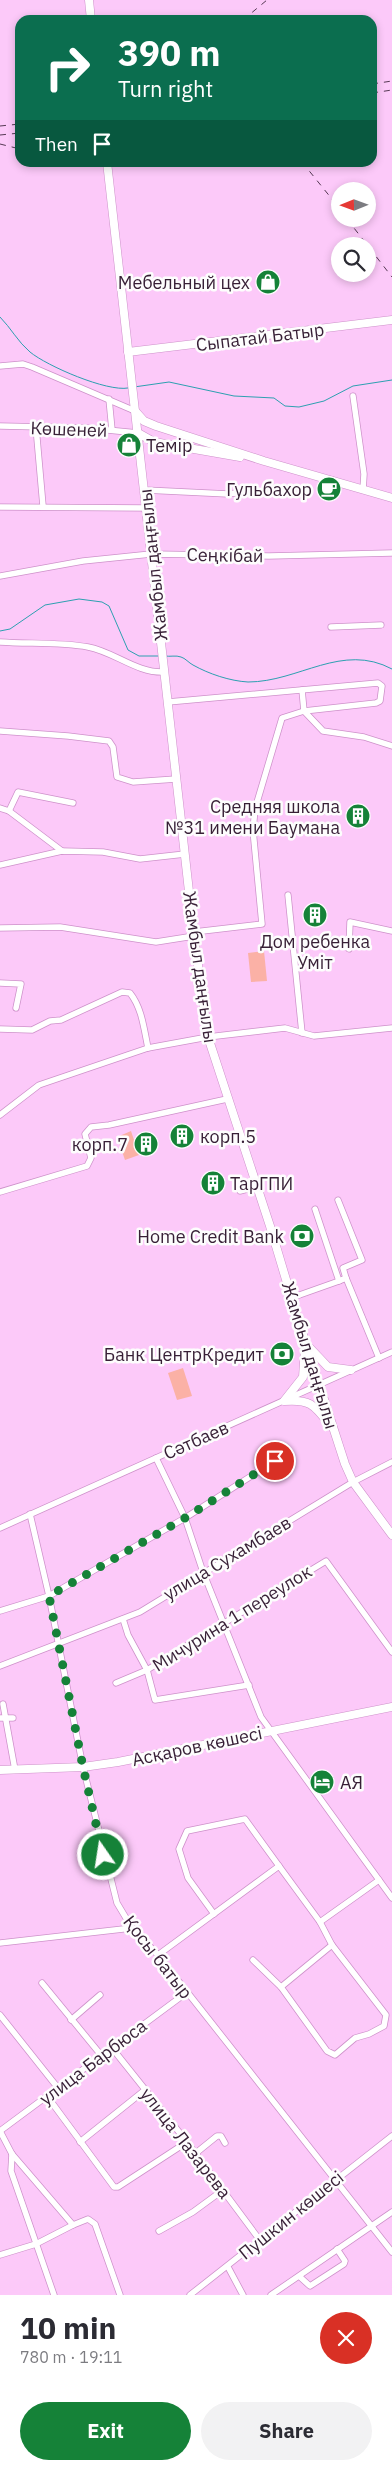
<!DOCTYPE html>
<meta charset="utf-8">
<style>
body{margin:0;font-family:"IBM Plex Sans",sans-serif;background:#f2f2f3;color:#2b2b33;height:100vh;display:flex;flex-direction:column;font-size:19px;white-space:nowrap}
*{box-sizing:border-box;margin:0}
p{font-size:16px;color:#7c7c81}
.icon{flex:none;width:28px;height:28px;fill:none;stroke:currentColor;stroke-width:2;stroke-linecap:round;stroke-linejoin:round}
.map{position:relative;height:2295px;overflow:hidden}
.sheet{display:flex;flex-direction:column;background:#fff;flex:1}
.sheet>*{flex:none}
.hud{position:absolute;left:15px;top:15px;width:362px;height:152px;border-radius:15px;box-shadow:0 2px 8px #0003;background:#0b6e4f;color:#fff;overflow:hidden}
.needle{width:32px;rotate:269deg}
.fabs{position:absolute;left:331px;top:182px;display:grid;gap:10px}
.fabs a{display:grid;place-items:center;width:45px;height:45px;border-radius:50%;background:#fff;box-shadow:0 2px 8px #0003;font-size:25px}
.pin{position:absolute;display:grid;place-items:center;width:42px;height:42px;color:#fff;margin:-21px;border:2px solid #fff;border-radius:50%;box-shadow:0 1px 5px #0007}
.me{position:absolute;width:55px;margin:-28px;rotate:347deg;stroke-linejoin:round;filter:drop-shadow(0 0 4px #0008)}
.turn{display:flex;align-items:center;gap:18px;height:105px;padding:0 20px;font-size:22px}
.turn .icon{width:65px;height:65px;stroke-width:2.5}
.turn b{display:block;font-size:35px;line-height:42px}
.then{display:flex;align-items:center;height:48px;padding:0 20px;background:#0003;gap:10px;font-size:19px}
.round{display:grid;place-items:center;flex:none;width:52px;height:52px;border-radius:26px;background:#f2f2f3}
.summary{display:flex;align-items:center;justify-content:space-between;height:85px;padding:0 20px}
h1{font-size:30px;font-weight:700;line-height:38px}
.primary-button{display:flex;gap:10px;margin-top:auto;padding:10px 20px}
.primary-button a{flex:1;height:58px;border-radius:30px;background:#158238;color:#fff;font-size:20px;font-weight:700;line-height:58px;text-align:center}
.primary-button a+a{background:#f2f2f3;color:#2b2b33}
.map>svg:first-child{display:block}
.green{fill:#fbb1a6}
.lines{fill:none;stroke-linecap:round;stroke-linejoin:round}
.stream{stroke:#2ca0b0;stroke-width:1}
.minor-casing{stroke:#ce91ca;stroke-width:7}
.major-casing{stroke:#ce91ca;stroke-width:9}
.minor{stroke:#fff;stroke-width:5.5}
.major{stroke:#fff;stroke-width:8}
.rail{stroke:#553953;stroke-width:1;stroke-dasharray:6 6;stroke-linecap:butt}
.route{stroke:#158238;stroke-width:9;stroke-dasharray:0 16.2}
.labels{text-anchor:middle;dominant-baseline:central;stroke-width:5;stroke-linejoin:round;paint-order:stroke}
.poi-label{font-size:18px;fill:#371f36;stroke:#fdfdfd;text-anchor:end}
.street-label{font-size:18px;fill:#371f36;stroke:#fdfdfd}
</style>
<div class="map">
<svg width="392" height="2295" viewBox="0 0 392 2295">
<rect width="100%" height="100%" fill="#fcc9f9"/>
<g class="green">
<path d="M264 951 267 981 251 982 248 953Z"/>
<path d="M131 1131 139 1155 125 1160 117 1137Z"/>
<path d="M183 1368 192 1396 177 1400 168 1373Z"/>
</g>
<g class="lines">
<g class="stream">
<path d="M0 317C11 328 18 342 30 352 47 366 107 392 128 388"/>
<path d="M134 387 169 382 234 396 274 398 285 406 299 407 324 401 353 386 392 380"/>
<path d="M0 631 10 629 45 605 79 599 102 602 109 606 128 650 139 656H159"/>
<path d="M165 656C170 657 176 655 181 657 185 658 189 663 193 665 209 674 230 681 248 682 299 682 342 642 392 669"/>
</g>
<defs>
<g id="minor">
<path d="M0 366 23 364 32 367 135 411"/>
<path d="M353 396 364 474 363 490"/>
<path d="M109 399 112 430"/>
<path d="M0 426 87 428 138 433"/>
<path d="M36 427 43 506"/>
<path d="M145 490 228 494 244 492"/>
<path d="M0 507 147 508"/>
<path d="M0 576 83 561 151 554 269 556 392 553"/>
<path d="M331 627 381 625"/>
<path d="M0 642C29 644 60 642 88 647 115 652 136 673 164 672"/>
<path d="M302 690 304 711 323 731 364 737 392 746"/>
<path d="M168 702 378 683 382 686 380 701 376 703 304 711 282 718 255 809 253 830 262 924 194 932"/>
<path d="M0 731 68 736 109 741 113 747 117 777 133 782 176 779"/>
<path d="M0 808 9 811 62 851"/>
<path d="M9 811 18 792 73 803"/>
<path d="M0 865 62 851 103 852 140 859 185 854"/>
<path d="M288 895 302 1033"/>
<path d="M0 928 60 927 156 942 194 936"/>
<path d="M349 949 350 922 392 931"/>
<path d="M0 983 21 984 16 1008"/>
<path d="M0 1029 32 1030 50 1021 61 1020 122 992 130 993C142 1008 144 1029 148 1048"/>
<path d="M0 1115 39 1085 148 1048 208 1037 285 1028 314 1036 392 1028"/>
<path d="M240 1191 256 1187"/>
<path d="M0 1192 87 1166 91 1158 85 1134 91 1127 109 1125 227 1099"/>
<path d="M315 1209 339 1281"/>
<path d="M346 1278 379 1358"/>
<path d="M291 1298 339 1281 346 1278 343 1268 362 1260 338 1200"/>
<path d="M156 1458 185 1518 203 1572 261 1717 392 1898"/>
<path d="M30 1514 49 1596 83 1767 117 1903 132 1928 158 1955 392 2252"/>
<path d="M0 1528 392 1352"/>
<path d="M0 1611 49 1596 185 1518 275 1461"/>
<path d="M123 1619 128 1635 147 1670 155 1700 249 1685"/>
<path d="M0 1666 140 1612 353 1482 392 1462"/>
<path d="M116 1683 147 1670 326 1561 392 1652"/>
<path d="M3 1704 15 1770"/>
<path d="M0 1718H13"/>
<path d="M214 1914 188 1878 179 1849 187 1831 245 1819 279 1866"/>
<path d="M0 1943 132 1928"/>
<path d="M158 1955 279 1866 320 1922 379 1880"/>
<path d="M253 1960 281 1987 327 2051 335 2055 355 2038 369 2034 384 2026 386 2015 332 1945 320 1922"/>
<path d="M42 1983 101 2055"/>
<path d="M281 1987 332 1945"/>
<path d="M0 2015 58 2088"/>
<path d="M71 2020 100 1995"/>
<path d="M112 2048 187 2142 259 2239"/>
<path d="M47 2096 114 2187H118L187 2142"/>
<path d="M0 2131 186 1993"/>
<path d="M0 2131 12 2154 73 2225 88 2219 95 2224 120 2295"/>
<path d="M80 2142 145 2090"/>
<path d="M196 2153 217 2136H221L225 2143"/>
<path d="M12 2154 11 2171 54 2295"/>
<path d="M159 2231 193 2212 223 2190"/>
<path d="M0 2255 36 2244 73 2225"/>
<path d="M228 2267 243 2295"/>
<path d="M300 2277 310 2286 344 2264 345 2261 337 2249"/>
<path d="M190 2295 392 2136"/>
<path d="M271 2295 392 2212"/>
</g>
<g id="major">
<path d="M89 0 91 20"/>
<path d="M107 162 194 936 208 1037 270 1226 296 1313 345 1464 353 1482 392 1535"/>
<path d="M128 352 392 320"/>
<path d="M136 412 144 421 156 426 264 461 392 498"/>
<path d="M138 433 154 442 240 457"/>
<path d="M309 1347 328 1367 351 1370"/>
<path d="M305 1348 303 1377 284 1401C309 1399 314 1404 329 1424"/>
<path d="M0 1770 83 1767 118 1762 392 1707"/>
</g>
</defs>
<use href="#minor" class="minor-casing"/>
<use href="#major" class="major-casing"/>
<use href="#minor" class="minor"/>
<use href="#major" class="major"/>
<g class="rail">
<path d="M243 20 267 0"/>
<path d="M372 84 392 81"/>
<path d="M372 93 392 90"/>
<path d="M0 126 20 124"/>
<path d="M0 135 20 133"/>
<path d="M0 144 20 149"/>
<path d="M70 162 82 166"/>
<path d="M302 162 340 209"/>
<path d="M347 219 392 277"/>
</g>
</g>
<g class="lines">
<path class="route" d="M103 1855 83 1767 49 1596 185 1518 275 1461"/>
</g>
<defs>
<symbol id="shop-disc" viewBox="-11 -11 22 22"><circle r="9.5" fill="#158238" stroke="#fdfdfd"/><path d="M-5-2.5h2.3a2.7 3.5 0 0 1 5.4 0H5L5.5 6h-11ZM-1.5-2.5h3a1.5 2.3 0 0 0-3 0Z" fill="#fff"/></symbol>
<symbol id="cafe-disc" viewBox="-11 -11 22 22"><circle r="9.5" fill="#158238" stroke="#fdfdfd"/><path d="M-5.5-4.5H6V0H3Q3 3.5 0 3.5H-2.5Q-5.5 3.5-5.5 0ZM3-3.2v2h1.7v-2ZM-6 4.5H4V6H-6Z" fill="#fff"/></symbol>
<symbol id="building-disc" viewBox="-11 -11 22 22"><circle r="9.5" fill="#158238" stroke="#fdfdfd"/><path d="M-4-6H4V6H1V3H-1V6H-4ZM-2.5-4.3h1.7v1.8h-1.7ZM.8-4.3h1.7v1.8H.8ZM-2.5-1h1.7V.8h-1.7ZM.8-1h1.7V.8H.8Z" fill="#fff"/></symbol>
<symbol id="bank-disc" viewBox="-11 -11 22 22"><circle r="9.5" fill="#158238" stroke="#fdfdfd"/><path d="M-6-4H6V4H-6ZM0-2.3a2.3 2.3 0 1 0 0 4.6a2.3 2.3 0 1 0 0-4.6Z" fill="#fff"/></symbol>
<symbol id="hotel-disc" viewBox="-11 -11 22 22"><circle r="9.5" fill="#158238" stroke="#fdfdfd"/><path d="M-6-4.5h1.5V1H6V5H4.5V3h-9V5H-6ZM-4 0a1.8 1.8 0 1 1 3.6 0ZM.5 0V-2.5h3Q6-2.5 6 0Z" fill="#fff"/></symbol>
</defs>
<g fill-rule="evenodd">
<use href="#shop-disc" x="254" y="268" width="28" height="28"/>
<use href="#shop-disc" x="115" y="431" width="28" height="28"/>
<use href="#cafe-disc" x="315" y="475" width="28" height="28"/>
<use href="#building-disc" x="344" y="802" width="28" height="28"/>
<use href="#building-disc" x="301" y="901" width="28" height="28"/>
<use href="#building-disc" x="168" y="1122" width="28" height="28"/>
<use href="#building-disc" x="132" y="1130" width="28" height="28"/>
<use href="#building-disc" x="199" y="1169" width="28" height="28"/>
<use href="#bank-disc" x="288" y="1222" width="28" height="28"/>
<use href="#bank-disc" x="268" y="1340" width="28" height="28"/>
<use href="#hotel-disc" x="308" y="1768" width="28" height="28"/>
</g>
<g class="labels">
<g class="poi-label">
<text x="250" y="282">Мебельный цех</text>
<text x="146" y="445" text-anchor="start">Темір</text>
<text x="312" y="489">Гульбахор</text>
<text x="340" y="806">Средняя школа<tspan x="340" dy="21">№31 имени Баумана</tspan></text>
<text x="315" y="941" text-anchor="middle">Дом ребенка<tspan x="315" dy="21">Умiт</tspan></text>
<text x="200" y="1136" text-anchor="start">корп.5</text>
<text x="128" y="1144">корп.7</text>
<text x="230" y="1183" text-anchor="start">ТарГПИ</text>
<text x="284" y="1236">Home Credit Bank</text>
<text x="264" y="1354">Банк ЦентрКредит</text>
<text x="340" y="1782" text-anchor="start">АЯ</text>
</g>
<g class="street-label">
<text transform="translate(260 337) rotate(-7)">Сыпатай Батыр</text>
<text transform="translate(69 429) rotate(2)">Көшеней</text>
<text transform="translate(225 555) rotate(1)">Сеңкібай</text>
<text transform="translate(153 565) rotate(-96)">Жамбыл даңғылы</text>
<text transform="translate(200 967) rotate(82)">Жамбыл даңғылы</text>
<text transform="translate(310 1355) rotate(73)">Жамбыл даңғылы</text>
<text transform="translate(196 1440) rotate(-24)">Сәтбаев</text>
<text transform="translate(227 1558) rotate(-31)">улица Сухамбаев</text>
<text transform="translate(232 1618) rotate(-32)">Мичурина 1 переулок</text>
<text transform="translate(197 1746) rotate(-12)">Асқаров көшесі</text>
<text transform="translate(158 1957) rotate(52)">Қосы батыр</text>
<text transform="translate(93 2062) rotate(-37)">улица Барбюса</text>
<text transform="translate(186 2143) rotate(52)">улица Лазарева</text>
<text transform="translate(291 2215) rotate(-39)">Пушкин көшесі</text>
</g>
</g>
</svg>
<div class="fabs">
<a><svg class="needle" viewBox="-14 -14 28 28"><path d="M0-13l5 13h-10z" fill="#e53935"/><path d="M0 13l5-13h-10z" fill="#7c7c81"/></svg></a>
<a><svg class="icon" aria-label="search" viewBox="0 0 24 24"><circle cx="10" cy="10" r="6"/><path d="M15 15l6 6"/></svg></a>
</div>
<div class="pin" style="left:275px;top:1461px;background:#d93025"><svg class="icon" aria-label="arrive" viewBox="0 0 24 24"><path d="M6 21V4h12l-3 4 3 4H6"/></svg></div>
<svg class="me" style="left:103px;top:1855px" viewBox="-20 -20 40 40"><circle r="17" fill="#158238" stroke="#fff" stroke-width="3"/><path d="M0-11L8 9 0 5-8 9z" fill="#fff"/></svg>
<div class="hud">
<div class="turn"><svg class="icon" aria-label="right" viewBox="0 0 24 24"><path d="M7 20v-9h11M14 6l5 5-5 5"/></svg><div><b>390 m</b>Turn right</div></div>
<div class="then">Then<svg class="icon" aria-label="arrive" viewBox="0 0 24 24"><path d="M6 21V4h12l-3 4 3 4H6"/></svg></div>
</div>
</div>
<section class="sheet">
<div class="summary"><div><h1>10 min</h1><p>780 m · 19:11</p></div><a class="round" style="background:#d93025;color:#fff"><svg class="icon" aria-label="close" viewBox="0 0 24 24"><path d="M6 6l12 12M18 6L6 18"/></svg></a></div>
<div class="primary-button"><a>Exit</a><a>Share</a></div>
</section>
